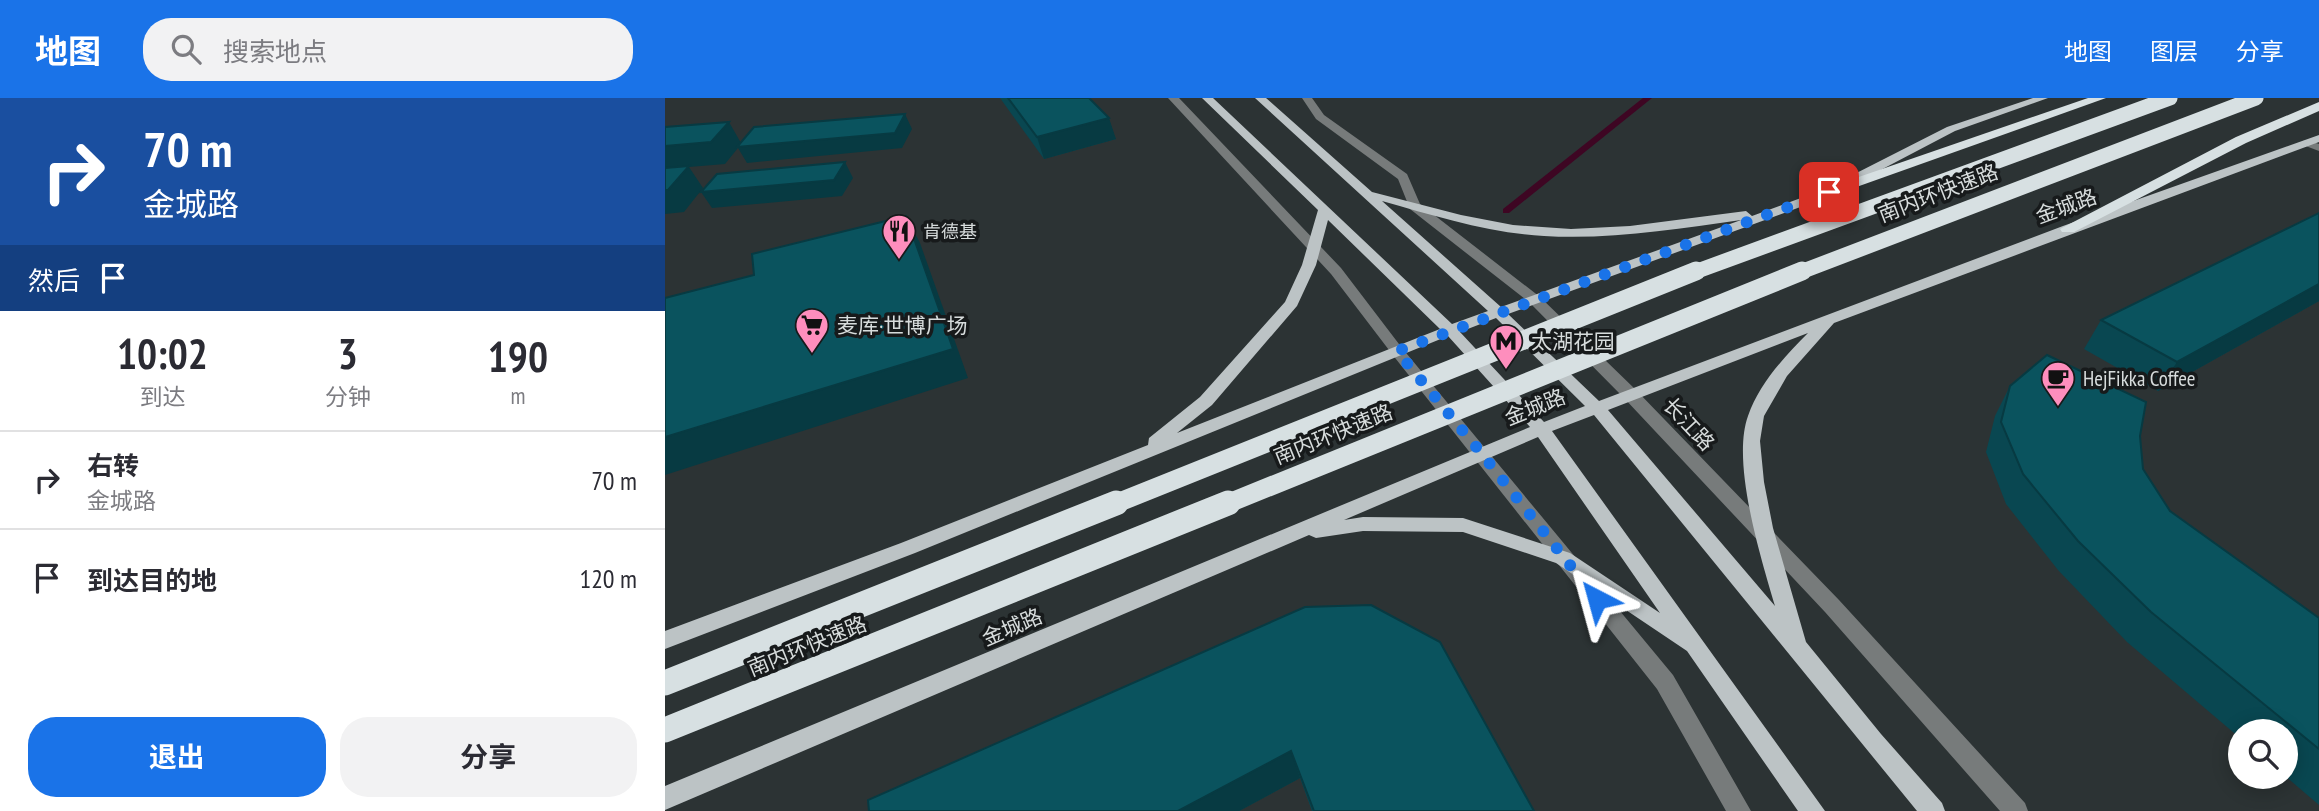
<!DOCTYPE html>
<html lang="zh">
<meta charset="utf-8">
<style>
body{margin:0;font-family:"PT Sans Narrow","Noto Sans SC",sans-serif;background:#f2f2f3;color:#2b2b33;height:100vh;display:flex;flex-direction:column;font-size:26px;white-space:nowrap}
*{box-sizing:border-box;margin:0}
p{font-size:23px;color:#7c7c81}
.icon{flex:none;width:38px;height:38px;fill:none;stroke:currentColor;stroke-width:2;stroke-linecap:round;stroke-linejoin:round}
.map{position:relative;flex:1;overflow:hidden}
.panel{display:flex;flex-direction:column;background:#fff;width:665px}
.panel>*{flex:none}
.guide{background:#1a4fa0;color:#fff;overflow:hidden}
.tools{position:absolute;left:1563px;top:621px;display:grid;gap:14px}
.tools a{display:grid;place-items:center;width:70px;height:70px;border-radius:50%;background:#fff;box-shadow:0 4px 18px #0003;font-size:35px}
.pin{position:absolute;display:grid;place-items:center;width:60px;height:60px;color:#fff;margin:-30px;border-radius:14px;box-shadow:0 4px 10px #0006}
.me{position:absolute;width:77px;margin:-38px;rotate:321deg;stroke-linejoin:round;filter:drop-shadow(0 0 5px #0008)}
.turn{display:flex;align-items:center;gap:24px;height:147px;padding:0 28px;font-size:32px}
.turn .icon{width:91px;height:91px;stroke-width:2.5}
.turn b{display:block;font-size:49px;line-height:60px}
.then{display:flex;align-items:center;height:66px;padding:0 28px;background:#0003;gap:14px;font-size:26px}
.eta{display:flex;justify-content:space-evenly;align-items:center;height:119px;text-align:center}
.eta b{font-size:42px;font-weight:700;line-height:49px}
.cta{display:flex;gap:14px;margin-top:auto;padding:14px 28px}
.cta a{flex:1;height:80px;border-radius:28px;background:#1a73e8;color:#fff;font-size:28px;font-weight:700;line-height:80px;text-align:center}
.cta a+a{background:#f2f2f3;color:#2b2b33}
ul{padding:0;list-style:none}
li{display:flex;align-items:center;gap:21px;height:98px;padding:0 28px;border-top:2px solid #e1e1e2}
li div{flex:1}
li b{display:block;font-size:26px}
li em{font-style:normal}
header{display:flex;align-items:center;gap:42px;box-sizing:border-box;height:98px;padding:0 35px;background:#1a73e8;color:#fff}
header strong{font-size:33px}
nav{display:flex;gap:38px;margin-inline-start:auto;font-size:24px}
.search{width:490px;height:63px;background:#f2f2f3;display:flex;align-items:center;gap:18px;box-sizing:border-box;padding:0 24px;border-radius:28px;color:#7c7c81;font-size:26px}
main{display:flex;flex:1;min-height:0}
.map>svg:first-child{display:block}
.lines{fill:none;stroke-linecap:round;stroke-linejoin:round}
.stream{fill:#3e0623;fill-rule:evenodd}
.minor{fill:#777b7b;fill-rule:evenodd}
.major{fill:#bcc3c5;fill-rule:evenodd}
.highway{fill:#d7e0e2;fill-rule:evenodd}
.highway-bridge-far2{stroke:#d7e0e2;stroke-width:15}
.highway-bridge-far1{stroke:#d7e0e2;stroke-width:19}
.highway-bridge{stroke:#d7e0e2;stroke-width:25}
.wall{fill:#094751}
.shaded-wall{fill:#073a42}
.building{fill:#0a535e;stroke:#073a42;stroke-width:2}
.route{stroke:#1a73e8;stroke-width:12;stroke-dasharray:0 21.6}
.labels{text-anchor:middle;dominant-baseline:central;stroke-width:7;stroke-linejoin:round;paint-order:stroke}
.far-poi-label{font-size:18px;fill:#d7dcdc;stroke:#171a1b;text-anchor:start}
.street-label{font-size:21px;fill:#d7dcdc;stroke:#171a1b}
.poi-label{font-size:21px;fill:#d7dcdc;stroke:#171a1b;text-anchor:start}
</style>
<header>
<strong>地图</strong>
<div class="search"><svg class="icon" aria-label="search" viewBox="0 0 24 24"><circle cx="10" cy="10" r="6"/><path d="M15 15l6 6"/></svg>搜索地点</div>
<nav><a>地图</a><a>图层</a><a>分享</a></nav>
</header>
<main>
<section class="panel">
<div class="guide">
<div class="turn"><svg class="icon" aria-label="right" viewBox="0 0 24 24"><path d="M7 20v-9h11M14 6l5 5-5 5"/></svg><div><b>70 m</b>金城路</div></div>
<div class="then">然后<svg class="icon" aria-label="arrive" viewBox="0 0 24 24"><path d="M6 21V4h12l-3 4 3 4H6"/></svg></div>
</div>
<div class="eta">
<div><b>10:02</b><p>到达</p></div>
<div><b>3</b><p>分钟</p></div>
<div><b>190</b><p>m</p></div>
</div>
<ul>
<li><svg class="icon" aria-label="right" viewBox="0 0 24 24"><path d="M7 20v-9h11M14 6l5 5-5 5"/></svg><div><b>右转</b><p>金城路</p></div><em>70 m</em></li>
<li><svg class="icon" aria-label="arrive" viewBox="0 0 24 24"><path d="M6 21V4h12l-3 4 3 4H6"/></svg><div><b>到达目的地</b></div><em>120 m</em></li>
</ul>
<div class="cta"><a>退出</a><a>分享</a></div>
</section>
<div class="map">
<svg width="1654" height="713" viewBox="0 0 1654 713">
<rect width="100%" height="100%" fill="#2c3334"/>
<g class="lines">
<path class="stream" d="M978 0H987L844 115H838V111Z"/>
<g class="minor">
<path d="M503 0H514L676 170 737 250 1008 577 1086 713H1061L992 591 727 256 666 176Z"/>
<path d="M637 0H647L659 17 742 76 755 106 875 199 971 292 1174 502 1360 705 1363 713H1335L1160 514 959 300 865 205 745 111 733 81 651 21Z"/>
<path d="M1642 42 1654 46V53L1638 47V43Z"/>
</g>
<path class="major" d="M537 0H548L787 226 823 213 590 0H601L707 94 796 117 848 127 906 131 965 128 1081 113 1087 118 1160 91 1282 29 1368 0H1383L1290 33 1168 97 843 216 934 303 1398 128 1654 37V44L1169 225 1122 278 1099 318 1095 343 1099 384 1108 430 1141 544 1216 636 1277 705 1280 713H1252L929 317 887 333 1160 713H1133L1022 553 891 465 798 434 698 433 651 440 644 437 0 712V688L865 329 783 238 250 455 0 551V533L236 445 483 347 484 340 535 299 620 204 637 167 653 112ZM717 103C770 118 824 135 879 138 945 142 1011 131 1076 122L836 209ZM663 122 775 231 512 335 547 307 632 208 651 167ZM831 220 920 308 879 324 795 234ZM1143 235C1119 259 1094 286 1083 318 1066 365 1096 460 1110 508L943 312ZM873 339 995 515 905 455 798 420 698 419 679 422Z"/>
<g class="highway">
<path d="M1423 0H1441L1169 97H1159L1157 94 1159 91Z"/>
<path d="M1654 4V13L1581 45 1409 134H1397L1395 131 1571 39Z"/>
</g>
<g class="highway-bridge-far2">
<path d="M1027 175 1505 0"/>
<path d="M1133 175 1591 0"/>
</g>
<g class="highway-bridge-far1">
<path d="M447 407 1031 173"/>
<path d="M559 407 1137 173"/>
</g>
<g class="highway-bridge">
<path d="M0 585 451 405"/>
<path d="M0 632 563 405"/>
</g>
</g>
<g class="wall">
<path d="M335 0H424L451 41 379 61Z"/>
<path d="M1654 115V203L1493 293 1419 251 1436 222Z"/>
<path d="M1345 288 1475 338 1478 371 1505 413 1654 520V707L1620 678V634H1575V640L1462 544 1393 472 1341 406 1321 354 1330 318Z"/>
<path d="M640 509 869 713H647L635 680 574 713H204Z"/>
</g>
<g class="shaded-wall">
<path d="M240 16 247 31 237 50 82 65 73 50 60 66 24 69 38 90 19 114 0 116V48L64 24 76 45Z"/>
<path d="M444 20 451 41 379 61 372 39Z"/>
<path d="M180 64 188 80 177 98 47 110 36 94Z"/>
<path d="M241 118 255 145 303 280 0 377V339Z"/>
<path d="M1654 186V203L1493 293 1512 264Z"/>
<path d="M626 653 635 680 574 713H513Z"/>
</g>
<g class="building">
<path d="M343 0H424L444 20 372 39Z"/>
<path d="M240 16 230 35 72 49 89 29Z"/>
<path d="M64 24 46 44 0 48V29Z"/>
<path d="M180 64 169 82 36 94 52 76Z"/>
<path d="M24 68 3 92H0V70Z"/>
<path d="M1654 115V186L1512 264 1436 222Z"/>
<path d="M241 118 288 251 0 339V200L89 177 87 156Z"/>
<path d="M1382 257 1481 304 1475 338 1478 371 1505 413 1654 520V651L1486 514 1413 443 1358 376 1336 324 1345 288Z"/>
<path d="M706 507 775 544 869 713H649L626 653 513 713H204L203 702 640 509Z"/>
</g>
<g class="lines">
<path class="route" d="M932 501 817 356 732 253 1164 94"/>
</g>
<defs>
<symbol id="restaurant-pin" viewBox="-11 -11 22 30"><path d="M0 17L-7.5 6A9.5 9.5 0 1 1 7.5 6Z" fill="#fe8ebd" stroke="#171a1b"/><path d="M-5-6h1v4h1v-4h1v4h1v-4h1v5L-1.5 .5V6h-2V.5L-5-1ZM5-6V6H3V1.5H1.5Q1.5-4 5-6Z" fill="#111"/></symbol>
<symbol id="supermarket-pin" viewBox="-11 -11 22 30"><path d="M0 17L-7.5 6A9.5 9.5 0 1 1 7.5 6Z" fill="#fe8ebd" stroke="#171a1b"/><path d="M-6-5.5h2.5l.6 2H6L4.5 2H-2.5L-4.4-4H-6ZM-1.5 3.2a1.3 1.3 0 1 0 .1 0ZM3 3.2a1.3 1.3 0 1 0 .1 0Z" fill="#111"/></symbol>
<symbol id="metro-pin" viewBox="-11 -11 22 30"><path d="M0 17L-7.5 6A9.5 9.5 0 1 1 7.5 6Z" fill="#fe8ebd" stroke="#171a1b"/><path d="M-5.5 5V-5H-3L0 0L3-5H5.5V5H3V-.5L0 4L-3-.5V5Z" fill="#111"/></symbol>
<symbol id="cafe-pin" viewBox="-11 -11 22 30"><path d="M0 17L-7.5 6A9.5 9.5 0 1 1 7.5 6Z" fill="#fe8ebd" stroke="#171a1b"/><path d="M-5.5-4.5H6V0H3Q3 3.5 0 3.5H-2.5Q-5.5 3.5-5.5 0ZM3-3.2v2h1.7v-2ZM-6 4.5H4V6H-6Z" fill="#111"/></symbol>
</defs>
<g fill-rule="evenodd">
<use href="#restaurant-pin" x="215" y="114" width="38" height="52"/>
<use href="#supermarket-pin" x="128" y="208" width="38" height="52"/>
<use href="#metro-pin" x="822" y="224" width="38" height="52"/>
<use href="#cafe-pin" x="1374" y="261" width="38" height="52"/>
</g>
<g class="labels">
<g class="far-poi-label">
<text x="258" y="133">肯德基</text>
</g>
<g class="street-label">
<text transform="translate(1273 95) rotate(-21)">南内环快速路</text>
<text transform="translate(1401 108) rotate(-20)">金城路</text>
<text transform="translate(870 309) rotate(-22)">金城路</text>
<text transform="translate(1024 326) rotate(47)">长江路</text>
<text transform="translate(668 336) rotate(-22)">南内环快速路</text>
<text transform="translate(347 529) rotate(-23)">金城路</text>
<text transform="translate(142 548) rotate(-22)">南内环快速路</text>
</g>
<g class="poi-label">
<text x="172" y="227">麦库·世博广场</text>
<text x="866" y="243">太湖花园</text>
<text x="1418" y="280">HejFikka Coffee</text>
</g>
</g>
</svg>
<div class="tools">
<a><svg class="icon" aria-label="search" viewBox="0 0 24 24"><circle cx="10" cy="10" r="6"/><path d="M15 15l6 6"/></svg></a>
</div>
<div class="pin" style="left:1164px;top:94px;background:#d93025"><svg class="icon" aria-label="arrive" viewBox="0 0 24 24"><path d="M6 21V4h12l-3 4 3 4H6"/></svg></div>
<svg class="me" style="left:932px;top:501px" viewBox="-20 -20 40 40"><path d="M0-17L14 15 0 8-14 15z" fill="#1a73e8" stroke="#fff" stroke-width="4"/></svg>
</div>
</main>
